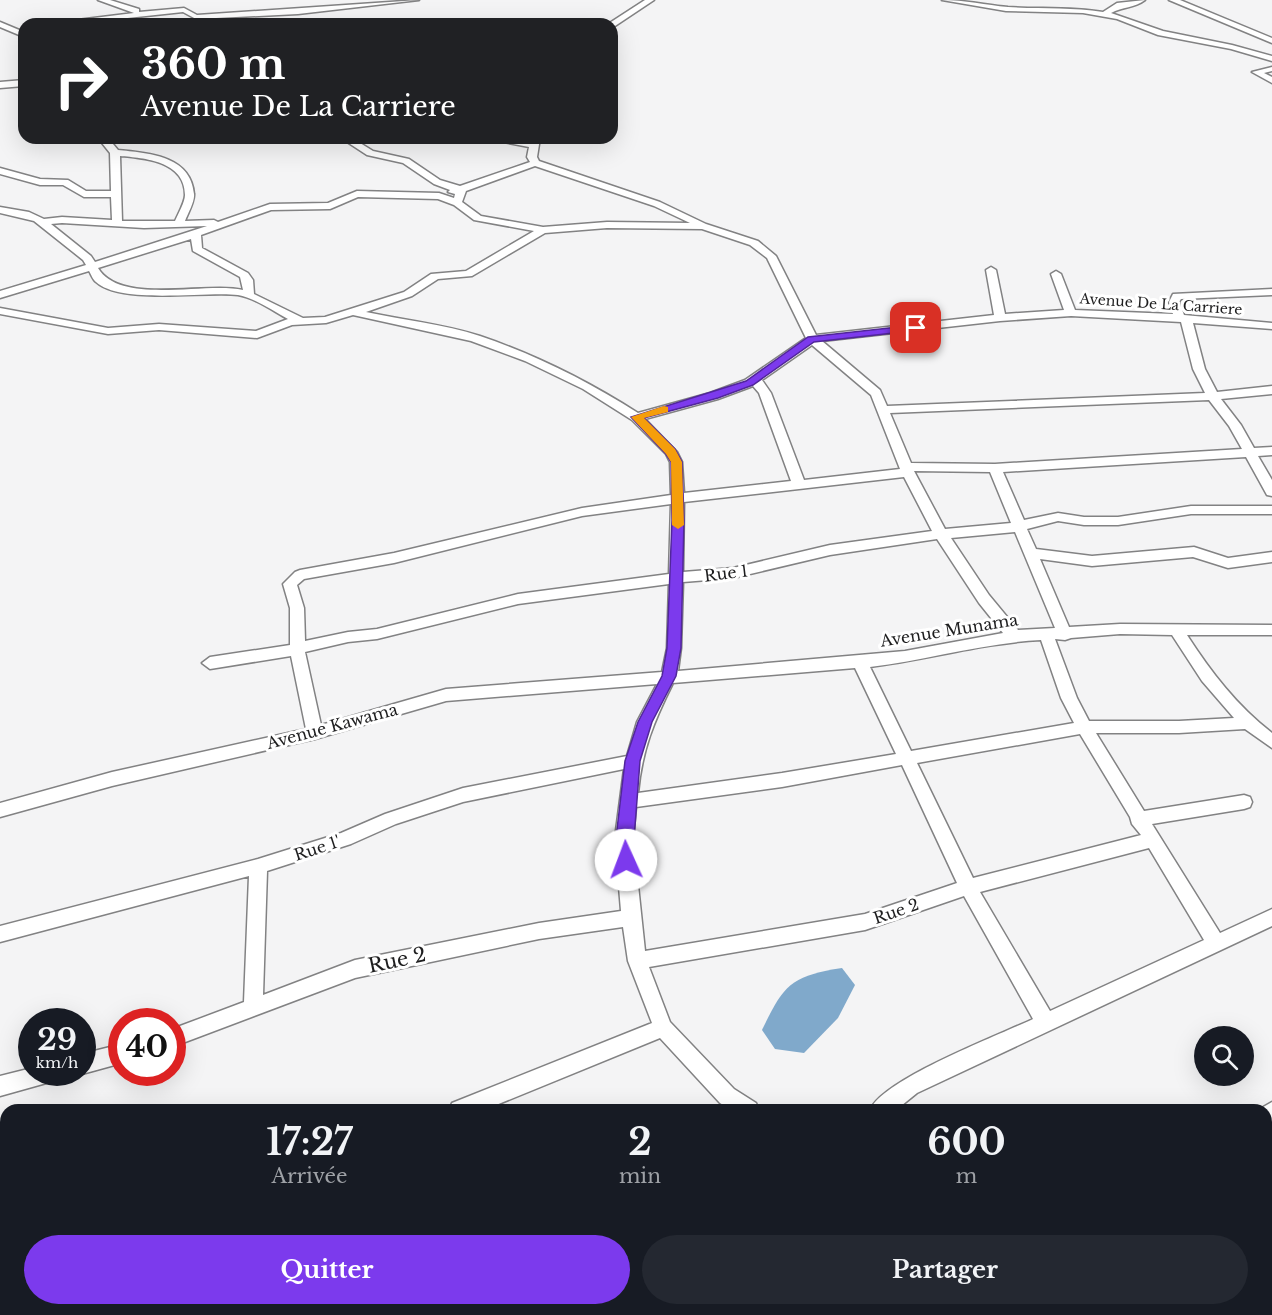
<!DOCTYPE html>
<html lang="fr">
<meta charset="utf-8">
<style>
body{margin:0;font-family:"Libre Baskerville",serif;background:#242831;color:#f1f3f6;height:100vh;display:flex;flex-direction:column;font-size:22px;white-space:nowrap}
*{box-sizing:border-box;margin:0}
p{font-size:20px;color:#9ea1a6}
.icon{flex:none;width:33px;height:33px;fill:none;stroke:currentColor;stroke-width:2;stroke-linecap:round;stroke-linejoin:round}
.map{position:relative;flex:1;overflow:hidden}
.sheet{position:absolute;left:0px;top:1104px;width:1272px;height:212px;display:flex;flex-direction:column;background:#171b24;border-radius:18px 18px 0 0;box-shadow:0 6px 24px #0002}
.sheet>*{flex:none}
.guide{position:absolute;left:18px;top:18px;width:600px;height:126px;border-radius:18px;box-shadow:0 6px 24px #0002;background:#202124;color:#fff;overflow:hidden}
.buttons{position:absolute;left:1194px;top:1026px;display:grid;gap:12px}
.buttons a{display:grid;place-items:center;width:60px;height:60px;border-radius:50%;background:#171b24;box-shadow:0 6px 24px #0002;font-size:30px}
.speed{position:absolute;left:18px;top:1008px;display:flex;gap:12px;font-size:30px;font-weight:700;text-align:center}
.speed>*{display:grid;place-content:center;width:78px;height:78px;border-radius:50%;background:#171b24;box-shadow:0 6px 24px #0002;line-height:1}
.speed small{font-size:15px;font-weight:400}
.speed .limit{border:9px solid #d22;background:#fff;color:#111}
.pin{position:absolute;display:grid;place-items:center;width:51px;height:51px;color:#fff;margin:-26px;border-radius:12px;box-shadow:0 3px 9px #0006}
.me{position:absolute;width:66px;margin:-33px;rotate:358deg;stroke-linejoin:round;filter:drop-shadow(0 0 4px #0008)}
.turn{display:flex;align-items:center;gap:21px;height:126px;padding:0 24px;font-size:27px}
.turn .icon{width:78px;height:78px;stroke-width:2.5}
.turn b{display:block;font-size:42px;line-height:51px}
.eta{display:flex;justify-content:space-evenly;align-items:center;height:102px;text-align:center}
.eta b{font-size:36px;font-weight:700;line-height:42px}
.action{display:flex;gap:12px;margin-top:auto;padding:12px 24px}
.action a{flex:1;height:69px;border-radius:36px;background:#7c3aed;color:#fff;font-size:24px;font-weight:700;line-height:69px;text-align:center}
.action a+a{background:#242831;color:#f1f3f6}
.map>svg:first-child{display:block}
.water{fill:#80a9cb}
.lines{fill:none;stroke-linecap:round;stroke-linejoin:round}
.minor-casing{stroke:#828283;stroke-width:3}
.minor{fill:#fff;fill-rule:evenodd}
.route{fill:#7c3aed;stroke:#51269a;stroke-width:1.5}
.slow{fill:#f59e0b}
.labels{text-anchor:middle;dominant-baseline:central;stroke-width:6;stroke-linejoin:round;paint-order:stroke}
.far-street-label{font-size:14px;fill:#1e1e1f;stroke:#fff}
.street-label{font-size:16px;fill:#1e1e1f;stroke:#fff}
.near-street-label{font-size:20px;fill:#1e1e1f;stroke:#fff}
</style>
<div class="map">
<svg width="1272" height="1315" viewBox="0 0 1272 1315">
<rect width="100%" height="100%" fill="#f4f4f5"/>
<path class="water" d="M842 968 855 985 838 1018 804 1053 775 1049 762 1030C784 984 791 976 842 968Z"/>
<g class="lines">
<defs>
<g id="minor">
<path d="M98 0H110L139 9V12L184 8 197 15 419 0 298 14 196 19 183 12 72 24H45L134 13Z"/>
<path d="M645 0H654L615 26 608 24Z"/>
<path d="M942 0C965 0 986 5 1008 7 1040 9 1071 7 1103 12L1117 3 1145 0C1135 8 1122 7 1111 13L1163 31 1232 45 1272 56V61L1231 49 1158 35 1117 19 1083 13 1006 11Z"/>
<path d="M1169 0H1180L1272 38V43Z"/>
<path d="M0 22 24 32V37L0 27Z"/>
<path d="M1272 67V71L1264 73 1272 77V83L1252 72Z"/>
<path d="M24 80V86L0 88V82Z"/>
<path d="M98 138H108L118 150C147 153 191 155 194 194 195 201 188 213 185 221L214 220 218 222 270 204 328 203 357 191 439 193 454 198 455 194 448 192 450 190 434 184 403 163 367 155 341 138H352L373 151 409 159 440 180 460 186 530 162 527 157 529 147 483 138 530 142V138H540L537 157 539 161 660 202 706 224 758 241 776 256 816 335 994 315 986 270 991 267 996 270 1005 314 1064 310 1051 274 1056 271 1061 274 1075 310 1173 314 1169 302 1173 294 1272 289V295L1181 299 1179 302 1184 315 1272 323V329L1193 323 1205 369 1217 392 1272 386V394L1221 399 1241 425 1254 448 1272 447V455L1258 456 1272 480V496L1267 495 1246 457 1003 472 1024 520 1058 513 1084 517H1118L1191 506H1272V514H1191L1118 525H1084L1058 521 1027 529 1036 549 1092 556 1194 547 1228 558 1272 552V562L1228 568 1193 557 1092 566 1040 559 1069 627 1120 624 1272 625V635H1187C1211 672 1237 706 1272 733V748L1245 729 1179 733H1096L1144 811 1244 795 1250 797 1252 802 1250 807 1244 809 1152 824 1220 933 1272 909V926L917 1093 896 1110H870C883 1079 999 1035 1033 1019L964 896 865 930 649 967 670 1022 734 1089 756 1103 759 1110H731L720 1103 660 1038 484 1110H449L452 1103 652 1023 628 961 623 927 539 939 355 978 172 1047V1029L244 1002 249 876 0 942V926L258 859 341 833 385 814 463 788 627 756 637 722 657 684 446 701 315 739 112 786 0 817V803L112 772 306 729 291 656 210 669 202 663 210 657 290 645V608L283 584 295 572 300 570 394 553 582 508 671 495 670 462 666 454 632 420 583 389 525 361 471 341 353 315 326 323 292 325 257 338 159 330 108 334 0 314V308L108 328 159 324 256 331 288 319C273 311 255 298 238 295 206 291 121 305 96 282 93 280 91 274 89 271L0 298V291L86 265 83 260 34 221 0 213V207L29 212 44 219 62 217 112 220 111 197H84L63 185H40L0 174V168L40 179 68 180 86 191H111L110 153ZM120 156C144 158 185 161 185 195 185 202 178 214 175 221H122ZM535 166 654 206 690 223 607 222 543 227 481 216 462 202 466 191ZM358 197 438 199 454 205 474 220 534 231 466 271 431 274 404 292 325 317 303 318 254 294 253 280 248 273 202 248 201 235 271 210 330 209ZM62 223 144 228 207 226 95 262 91 256 51 224ZM607 228 702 229 750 245 767 258 806 338 745 380 710 393 638 413C588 381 536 355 480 336 444 324 403 320 366 312L412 296 438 279 472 276 545 233ZM191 239 193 251 240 277 243 290C206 281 121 306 98 268ZM1071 316 1181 322 1193 369 1205 393 887 406 880 390 822 341 1000 321ZM812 345 871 395 900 469 804 480 771 393 762 380ZM753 386 759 393 791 481 684 493 682 462 677 452 645 419 718 399ZM1209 400 1229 426 1242 449 995 464 911 463 890 413ZM914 471 990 472 1011 523 945 529ZM904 477 932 531 830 545 733 568 683 572 684 502ZM671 504 669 574 518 594 377 629 348 632 305 641 304 608 297 585 304 579 394 563 582 516ZM1015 532 1055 628 1018 630 989 595 951 538ZM937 539 979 603 1003 633 905 651 678 671 681 648 683 582 733 578 830 555ZM669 584 667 648 662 672 446 689 321 725 305 652 348 642 377 639 518 604ZM1120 634 1172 635 1202 681 1234 718 1179 721H1089L1077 698 1055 639 1065 640 1071 638ZM1041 640 1061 698 1074 723 911 751 870 667C927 660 983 643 1041 640ZM855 668 896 754 782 773 638 793C642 750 654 721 673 683ZM1080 734 1130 817 1132 824 1141 835 973 878 917 763ZM902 765 957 883 865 914 645 951 633 838 636 807 782 787ZM624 769 615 838 621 911 539 923 355 960 263 995 267 871 351 844 396 824 463 802ZM1149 848 1204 940 1050 1011 980 892Z"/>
<path d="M122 1044V1063L82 1074 79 1072H82V1054Z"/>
<path d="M32 1068V1072H60L57 1079 50 1082 0 1096V1076Z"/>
<path d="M1272 1102V1123L1266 1125V1110H1258Z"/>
<path d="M6 1254V1276L0 1278V1256Z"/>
<path d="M446 1310H476L474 1315H444Z"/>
<path d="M800 1310H826L824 1315H798Z"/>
<path d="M1019 1310H1049L1051 1315H1021Z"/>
</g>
</defs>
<use href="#minor" class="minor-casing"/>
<use href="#minor" class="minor"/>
</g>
<path class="route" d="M916 325 921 328 920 330 814 342 753 385 718 398 644 418 675 449 682 462 684 520 681 648 676 676 652 722 640 761 632 865H620L616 838 625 761 638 722 662 676 667 648 672 520 671 462 666 454 631 417 746 381 808 337Z"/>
<path class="slow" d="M664 406 668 407V412L644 418 675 449 682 462 684 525 678 529 672 525 671 462 666 454 631 417Z"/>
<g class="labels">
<g class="far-street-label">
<text transform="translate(1161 304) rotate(4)">Avenue De La Carriere</text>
</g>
<g class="street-label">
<text transform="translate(726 573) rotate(-7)">Rue 1</text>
<text transform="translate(949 630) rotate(-9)">Avenue Munama</text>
<text transform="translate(332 726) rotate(-15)">Avenue Kawama</text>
<text transform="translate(317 848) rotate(-18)">Rue 1'</text>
<text transform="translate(896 911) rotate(-19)">Rue 2</text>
</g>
<g class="near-street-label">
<text transform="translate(397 960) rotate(-12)">Rue 2</text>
</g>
</g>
</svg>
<div class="buttons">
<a><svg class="icon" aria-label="search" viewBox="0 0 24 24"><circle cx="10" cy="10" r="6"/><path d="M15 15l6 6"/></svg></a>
</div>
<div class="speed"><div>29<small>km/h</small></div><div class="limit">40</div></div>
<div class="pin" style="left:916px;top:328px;background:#d93025"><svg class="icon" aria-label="arrive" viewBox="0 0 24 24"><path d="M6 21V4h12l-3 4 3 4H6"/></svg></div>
<svg class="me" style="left:626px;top:860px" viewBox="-20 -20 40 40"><circle r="19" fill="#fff"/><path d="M0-13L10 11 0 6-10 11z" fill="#7c3aed"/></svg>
<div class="guide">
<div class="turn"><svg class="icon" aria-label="right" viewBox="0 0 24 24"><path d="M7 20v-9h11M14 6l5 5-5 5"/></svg><div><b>360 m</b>Avenue De La Carriere</div></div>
</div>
<section class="sheet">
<div class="eta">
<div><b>17:27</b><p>Arrivée</p></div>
<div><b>2</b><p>min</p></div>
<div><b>600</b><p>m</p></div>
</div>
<div class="action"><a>Quitter</a><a>Partager</a></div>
</section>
</div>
